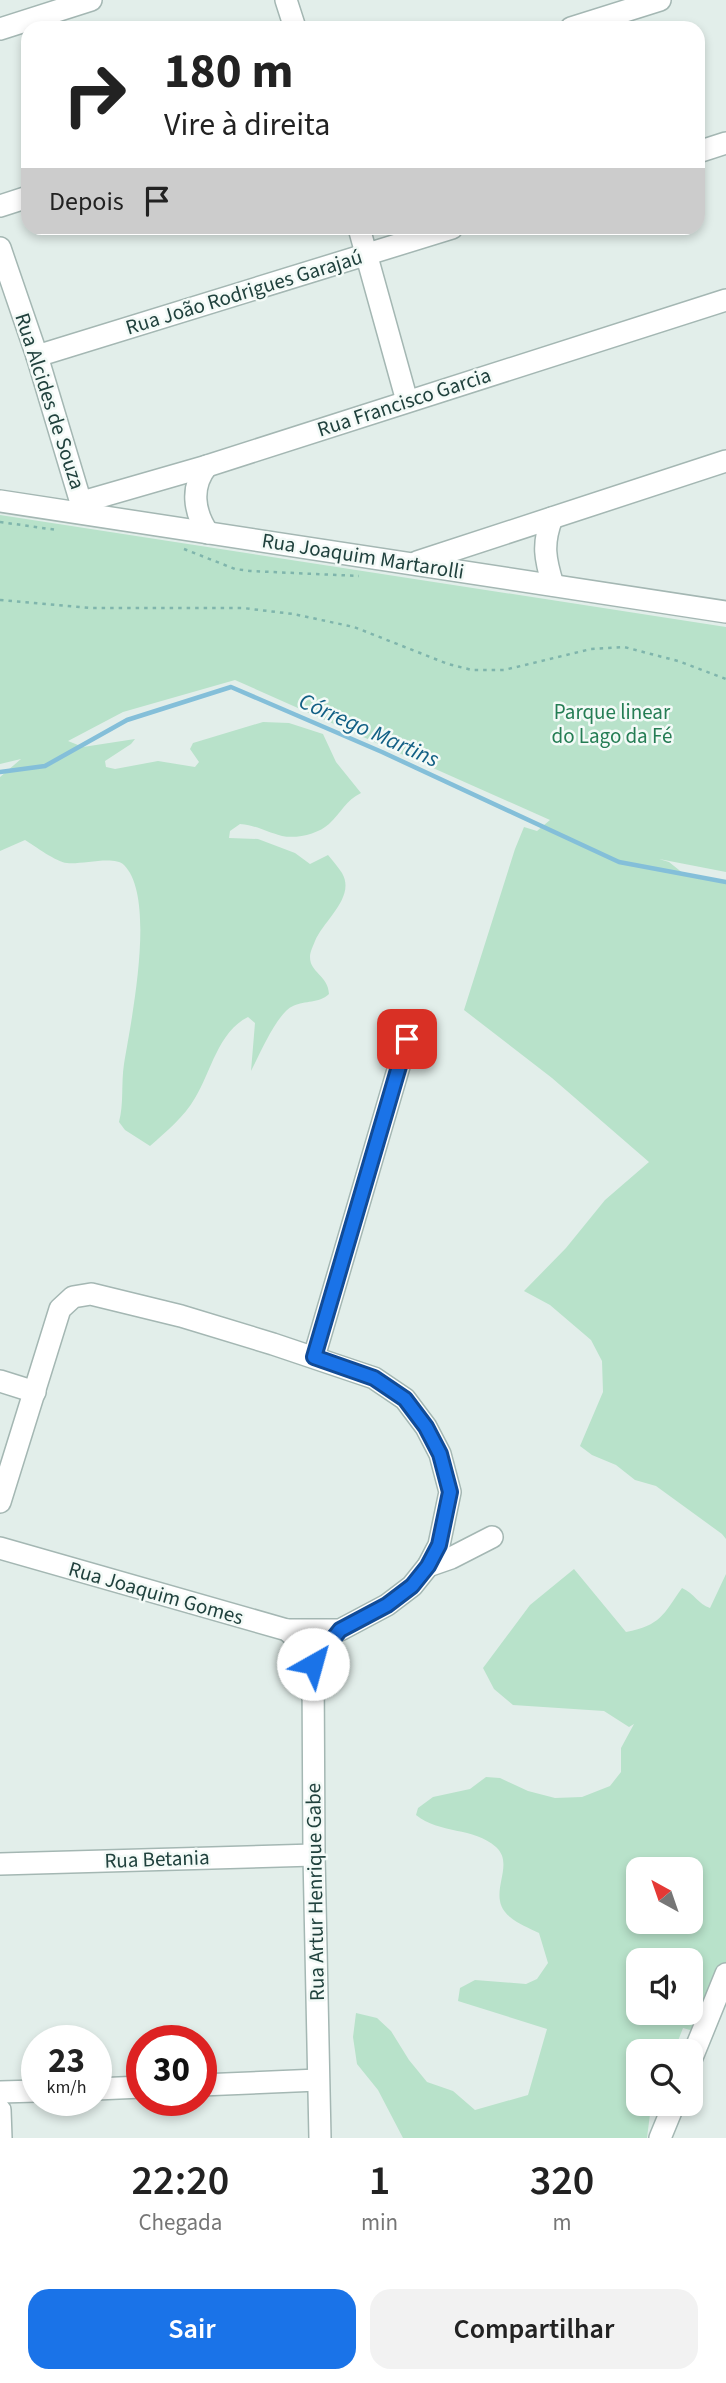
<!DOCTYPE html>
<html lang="pt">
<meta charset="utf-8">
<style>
body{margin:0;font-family:"Source Sans 3",sans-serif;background:#f2f2f2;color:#222;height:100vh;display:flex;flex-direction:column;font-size:26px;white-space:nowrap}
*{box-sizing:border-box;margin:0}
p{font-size:23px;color:#767676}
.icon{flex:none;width:38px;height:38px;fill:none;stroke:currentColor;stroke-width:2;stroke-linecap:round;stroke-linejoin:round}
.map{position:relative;height:2138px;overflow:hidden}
.details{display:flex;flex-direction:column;background:#fff;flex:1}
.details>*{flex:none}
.banner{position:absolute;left:21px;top:21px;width:684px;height:214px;border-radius:21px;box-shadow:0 4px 10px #0003;background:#fff;color:#222;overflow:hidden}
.needle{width:46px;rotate:320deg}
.fabs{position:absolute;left:626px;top:1857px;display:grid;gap:14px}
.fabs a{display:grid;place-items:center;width:77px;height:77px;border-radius:14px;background:#fff;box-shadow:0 4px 10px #0003;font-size:35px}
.speed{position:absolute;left:21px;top:2025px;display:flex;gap:14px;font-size:35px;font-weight:700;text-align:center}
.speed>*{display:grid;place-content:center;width:91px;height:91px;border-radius:50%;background:#fff;box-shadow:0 4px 10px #0003;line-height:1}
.speed small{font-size:18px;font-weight:400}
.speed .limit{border:10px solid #d22;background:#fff;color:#111}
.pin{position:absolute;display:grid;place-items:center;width:60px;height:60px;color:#fff;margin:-30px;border-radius:14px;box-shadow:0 4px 10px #0006}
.me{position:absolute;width:77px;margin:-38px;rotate:38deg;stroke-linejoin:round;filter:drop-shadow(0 0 5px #0008)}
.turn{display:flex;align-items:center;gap:24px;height:147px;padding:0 28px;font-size:32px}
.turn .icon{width:91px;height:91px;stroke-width:2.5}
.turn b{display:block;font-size:49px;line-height:60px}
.then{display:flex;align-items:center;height:66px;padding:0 28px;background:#0003;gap:14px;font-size:26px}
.eta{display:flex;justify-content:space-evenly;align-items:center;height:119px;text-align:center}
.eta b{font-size:42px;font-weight:600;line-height:49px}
.cta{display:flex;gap:14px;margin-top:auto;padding:14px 28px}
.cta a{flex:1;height:80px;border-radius:21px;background:#1a73e8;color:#fff;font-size:28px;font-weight:600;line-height:80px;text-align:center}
.cta a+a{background:#f2f2f2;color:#222}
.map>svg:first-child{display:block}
.green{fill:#b8e2ca;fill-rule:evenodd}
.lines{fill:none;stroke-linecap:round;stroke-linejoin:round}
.stream{stroke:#84bfd9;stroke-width:4.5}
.minor-casing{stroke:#a4b7b3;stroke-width:24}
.path{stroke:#7fb5ac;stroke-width:2.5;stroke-dasharray:3.5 5;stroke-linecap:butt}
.minor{stroke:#fff;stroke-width:21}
.route-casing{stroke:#114b97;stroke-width:18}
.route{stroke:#1a73e8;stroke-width:12}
.labels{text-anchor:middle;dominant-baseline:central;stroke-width:5;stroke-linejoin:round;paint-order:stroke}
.street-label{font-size:21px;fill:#20413d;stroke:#f3faf7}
.park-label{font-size:21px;fill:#257d54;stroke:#f3faf7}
.water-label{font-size:23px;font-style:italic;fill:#126085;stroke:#f3faf7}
</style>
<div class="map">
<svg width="726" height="2138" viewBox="0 0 726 2138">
<rect width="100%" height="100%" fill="#e2eeea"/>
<g class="green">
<path d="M0 515 726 627V872L659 859 669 862 684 874 726 882V1539L722 1534 656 1486 635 1480 616 1465 592 1455 580 1446 603 1392 602 1361 591 1340 550 1305 524 1291 566 1248 605 1200 649 1162 552 1078 464 1010 515 849 524 827 537 831 550 820 235 680 123 712 68 741 83 747 135 739 131 744 105 761 106 767 115 769 158 761 195 767 199 762 190 749 193 743 263 722 289 723 323 734 336 762 361 793C346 800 341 813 329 824 318 834 297 839 282 836 266 832 259 826 240 824L230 831 229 838 258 839 295 853 310 864 328 855C333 861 338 867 342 873 356 897 324 920 315 941 313 946 310 952 310 957 310 973 328 975 329 994 318 1004 306 1000 293 1006 277 1013 260 1054 251 1071L255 1023 248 1017C218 1032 211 1072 195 1098 184 1117 167 1131 150 1146L125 1130 119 1122C124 1104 121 1083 124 1064 131 1021 157 898 124 865 114 855 81 865 67 863 56 862 35 846 25 840L0 851V777L21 759 0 764Z"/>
<path d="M574 1569 626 1632C661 1625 663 1615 682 1588 694 1593 698 1604 710 1608L726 1574V1973L697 2026 690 2030 683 2028 674 2051H639V2104H654L650 2114 647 2138H403L378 2090 357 2064 353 2037 356 2013 377 2018 391 2031 409 2060 427 2082 453 2091 475 2110 528 2095 547 2029 458 2001 460 1988 475 1980 526 1984 537 1979 548 1963 539 1933C529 1928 518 1924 510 1917 484 1896 517 1866 496 1847 474 1827 439 1834 416 1815L418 1808 433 1797 470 1789 486 1777 500 1778 528 1791 555 1798 582 1797 610 1786 621 1772V1748L634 1724 629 1727 604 1711 513 1705 494 1689 483 1668 530 1605ZM639 1869H691V1922H639ZM639 1960H691V2012H639Z"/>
</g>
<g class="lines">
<path class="stream" d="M0 772 45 766 127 720 231 687 382 752 619 862 726 882"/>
<defs>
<g id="minor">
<path d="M286 0 295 28"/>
<path d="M571 28 660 0"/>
<path d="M0 29 91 0"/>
<path d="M698 152 726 143"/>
<path d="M0 206 28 197"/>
<path d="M359 228 407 401"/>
<path d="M0 248 37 356 84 513"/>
<path d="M37 356 452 228"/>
<path d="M207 466C190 487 194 512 208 533"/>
<path d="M0 501 726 612"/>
<path d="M82 502 207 466 726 300"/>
<path d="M552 518C542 544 545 559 553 585"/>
<path d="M417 562 726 461"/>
<path d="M314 1357 407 1039"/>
<path d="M0 1381 35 1392"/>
<path d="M0 1502 60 1309 73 1297 91 1294 181 1316 273 1344 374 1378 405 1399 426 1427 440 1454 450 1492 439 1545 428 1566 412 1586 387 1605 340 1630H287"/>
<path d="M0 1548 287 1630 306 1647 313 1664 314 1855 320 2138"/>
<path d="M428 1566 451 1558 492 1537"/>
<path d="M0 1864 314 1855"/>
<path d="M691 2060 726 1974"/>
<path d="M201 2085 318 2080"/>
<path d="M96 2089 142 2087"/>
<path d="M0 2092 37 2091"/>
<path d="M0 2110 1 2138"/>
<path d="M660 2138 674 2104"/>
</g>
</defs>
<use href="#minor" class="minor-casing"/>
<g class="path">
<path d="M0 522 57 530"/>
<path d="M184 549 235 569 250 571 359 576"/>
<path d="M0 600 90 608H243L293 614 354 627 448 664 472 670H504L591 649 624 647 678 661 726 679"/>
</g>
<use href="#minor" class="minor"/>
</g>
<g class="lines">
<defs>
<path id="route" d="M313 1664 340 1630 387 1605 412 1586 428 1566 439 1545 450 1492 440 1454 426 1427 405 1399 374 1378 314 1357 407 1039"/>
</defs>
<use href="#route" class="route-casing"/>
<use href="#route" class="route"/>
</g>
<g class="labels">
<g class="street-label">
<text transform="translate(244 292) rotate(-17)">Rua João Rodrigues Garajaú</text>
<text transform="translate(50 401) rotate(72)">Rua Alcides de Souza</text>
<text transform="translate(404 402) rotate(-18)">Rua Francisco Garcia</text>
<text transform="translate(363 556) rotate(9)">Rua Joaquim Martarolli</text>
<text transform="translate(156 1593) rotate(16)">Rua Joaquim Gomes</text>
<text transform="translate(157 1859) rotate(-2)">Rua Betania</text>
<text transform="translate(315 1892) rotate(-91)">Rua Artur Henrique Gabe</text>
</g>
<g class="park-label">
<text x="612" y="712">Parque linear<tspan x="612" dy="24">do Lago da Fé</tspan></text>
</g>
<g class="water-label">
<text transform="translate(369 730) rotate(24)">Córrego Martins</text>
</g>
</g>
</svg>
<div class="fabs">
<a><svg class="needle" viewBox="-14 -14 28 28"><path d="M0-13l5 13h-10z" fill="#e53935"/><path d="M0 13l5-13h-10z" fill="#767676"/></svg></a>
<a><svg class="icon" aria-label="sound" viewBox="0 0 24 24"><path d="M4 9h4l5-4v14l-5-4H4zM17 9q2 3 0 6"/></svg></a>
<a><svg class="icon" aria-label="search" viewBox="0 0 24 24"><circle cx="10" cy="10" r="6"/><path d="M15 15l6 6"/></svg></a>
</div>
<div class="speed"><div>23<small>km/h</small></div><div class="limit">30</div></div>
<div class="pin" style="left:407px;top:1039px;background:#d93025"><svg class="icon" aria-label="arrive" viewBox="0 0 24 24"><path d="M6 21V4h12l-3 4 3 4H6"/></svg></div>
<svg class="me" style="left:313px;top:1664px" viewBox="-20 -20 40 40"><circle r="19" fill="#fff"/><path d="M0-13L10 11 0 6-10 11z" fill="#1a73e8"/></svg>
<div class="banner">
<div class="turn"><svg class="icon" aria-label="right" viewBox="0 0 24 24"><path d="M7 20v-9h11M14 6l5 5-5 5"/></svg><div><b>180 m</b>Vire à direita</div></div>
<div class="then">Depois<svg class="icon" aria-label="arrive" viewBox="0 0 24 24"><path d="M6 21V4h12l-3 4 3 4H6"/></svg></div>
</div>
</div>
<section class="details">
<div class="eta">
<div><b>22:20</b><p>Chegada</p></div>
<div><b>1</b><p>min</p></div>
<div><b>320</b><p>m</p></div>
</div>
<div class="cta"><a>Sair</a><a>Compartilhar</a></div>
</section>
